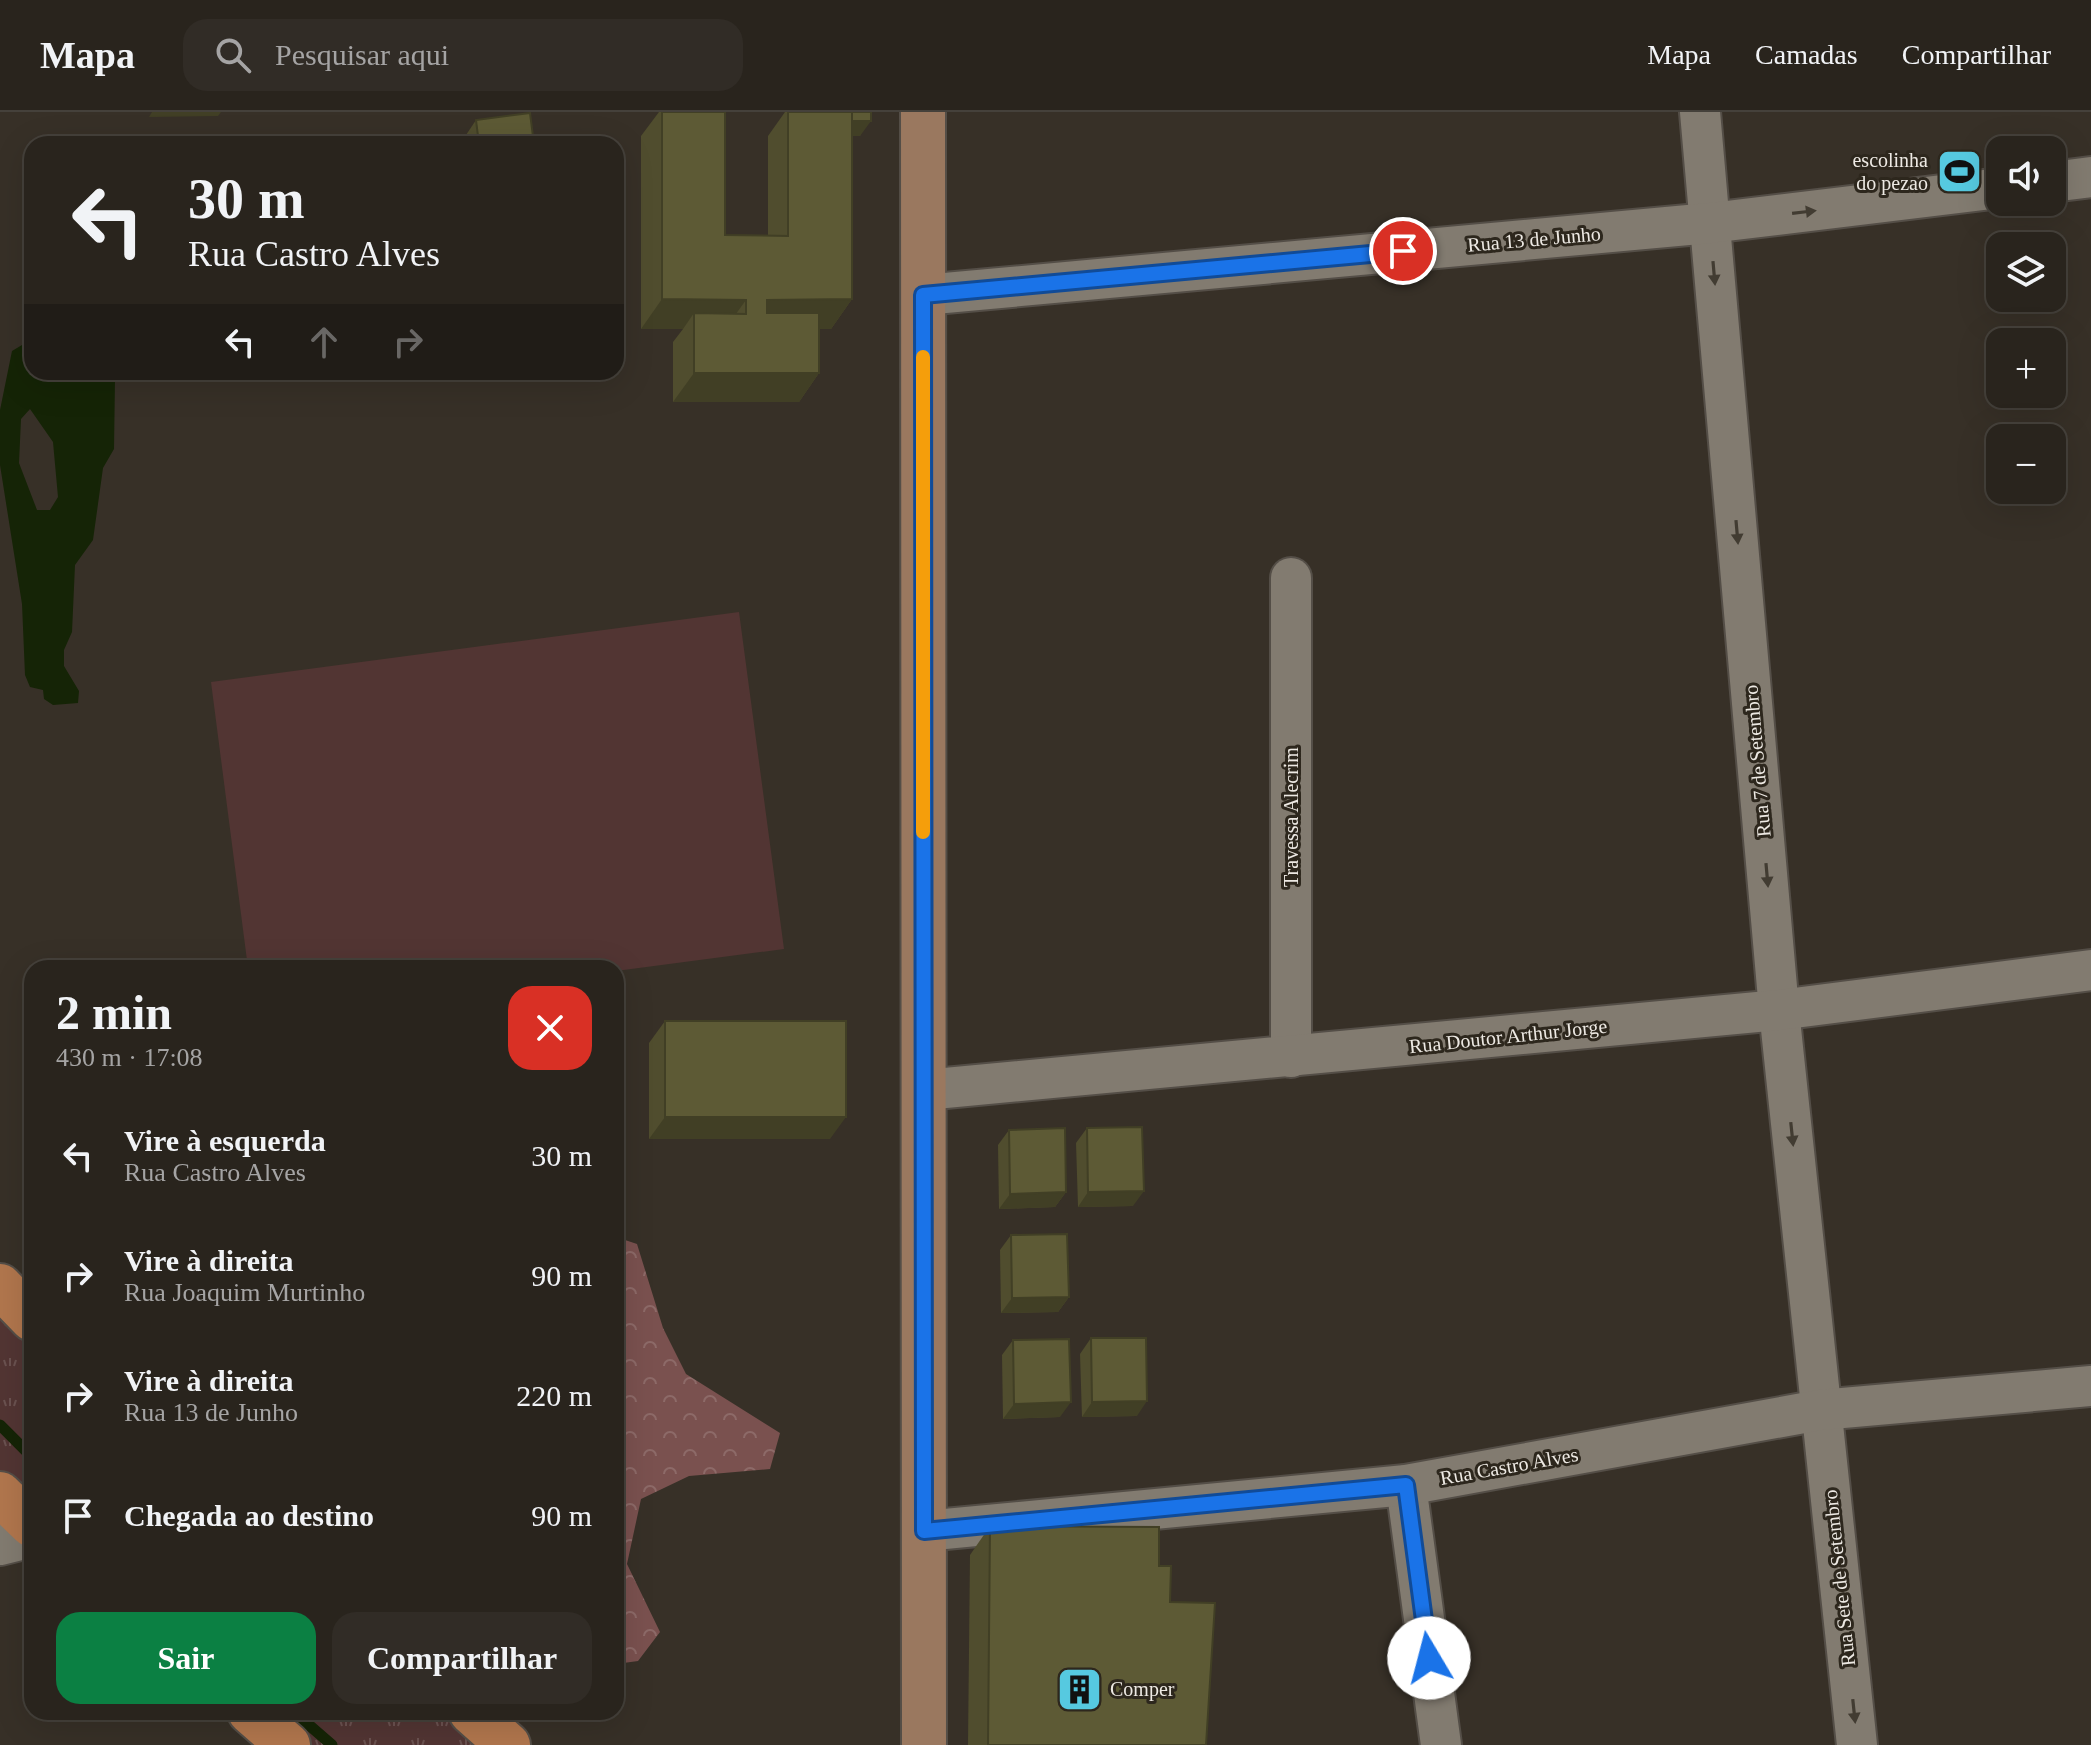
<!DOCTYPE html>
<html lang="pt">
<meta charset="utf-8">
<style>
body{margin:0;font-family:"Times New Roman",serif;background:#312c26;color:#f1f3f6;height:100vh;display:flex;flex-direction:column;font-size:30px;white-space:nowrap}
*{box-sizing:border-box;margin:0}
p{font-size:26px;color:#a5a4a4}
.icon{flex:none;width:44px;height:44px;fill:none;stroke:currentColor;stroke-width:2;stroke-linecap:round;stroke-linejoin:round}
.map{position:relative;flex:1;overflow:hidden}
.details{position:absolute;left:24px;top:848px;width:600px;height:760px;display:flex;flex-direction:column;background:#29241d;border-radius:24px;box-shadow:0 8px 32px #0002,0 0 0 2px #45413b}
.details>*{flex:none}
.hud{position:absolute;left:24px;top:24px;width:600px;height:244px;border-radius:24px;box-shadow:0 8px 32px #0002,0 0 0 2px #45413b;background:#29241d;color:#f1f3f6;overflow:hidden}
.controls{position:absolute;left:1986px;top:24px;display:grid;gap:16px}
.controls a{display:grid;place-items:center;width:80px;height:80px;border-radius:16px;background:#29241d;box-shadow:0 8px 32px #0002,0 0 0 2px #45413b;font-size:40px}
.pin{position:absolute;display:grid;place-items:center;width:68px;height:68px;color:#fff;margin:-34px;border:4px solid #fff;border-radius:50%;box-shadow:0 2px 8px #0007}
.me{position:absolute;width:88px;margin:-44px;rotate:352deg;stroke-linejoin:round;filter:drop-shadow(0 0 6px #0008)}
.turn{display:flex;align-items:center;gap:28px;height:168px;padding:0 32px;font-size:36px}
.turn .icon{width:104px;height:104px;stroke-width:2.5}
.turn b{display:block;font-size:56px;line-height:68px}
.lanes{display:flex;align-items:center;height:76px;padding:0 32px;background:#0003;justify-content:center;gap:40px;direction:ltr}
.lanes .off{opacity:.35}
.round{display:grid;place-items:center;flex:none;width:84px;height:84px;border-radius:24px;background:#312c26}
.summary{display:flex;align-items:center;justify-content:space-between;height:136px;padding:0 32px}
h1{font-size:48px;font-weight:700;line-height:60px}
.primary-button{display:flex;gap:16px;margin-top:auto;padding:16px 32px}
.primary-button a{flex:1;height:92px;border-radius:24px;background:#0b8043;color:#fff;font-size:32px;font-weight:700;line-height:92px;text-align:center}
.primary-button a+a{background:#312c26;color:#f1f3f6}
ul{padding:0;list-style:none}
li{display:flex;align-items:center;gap:24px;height:120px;padding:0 32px}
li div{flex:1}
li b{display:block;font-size:30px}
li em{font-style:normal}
header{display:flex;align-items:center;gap:48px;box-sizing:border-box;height:112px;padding:0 40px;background:#29241d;border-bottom:2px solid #45413b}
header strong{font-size:38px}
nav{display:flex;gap:44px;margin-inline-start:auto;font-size:28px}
.search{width:560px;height:72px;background:#312c26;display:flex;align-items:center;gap:20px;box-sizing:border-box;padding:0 28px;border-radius:24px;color:#a5a4a4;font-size:30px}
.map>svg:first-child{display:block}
.grass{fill:url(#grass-tufts)}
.forest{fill:url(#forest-crowns)}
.garden{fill:#523533}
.water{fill:#152406;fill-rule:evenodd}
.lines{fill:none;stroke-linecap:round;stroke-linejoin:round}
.stream{stroke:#152406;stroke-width:11}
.street-casing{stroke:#544e47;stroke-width:44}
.secondary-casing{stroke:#544e47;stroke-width:48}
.primary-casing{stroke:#544e47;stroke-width:48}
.street{stroke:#827b70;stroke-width:40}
.secondary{stroke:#9a785f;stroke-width:44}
.primary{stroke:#b1764d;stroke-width:44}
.wall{fill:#504d2e}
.shaded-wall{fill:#413f25}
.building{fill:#5d5a35;stroke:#413f25;stroke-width:2}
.oneway{fill:#423c32}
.route-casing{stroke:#114b97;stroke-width:20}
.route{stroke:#1a73e8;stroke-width:14}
.slow{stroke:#f59e0b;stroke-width:14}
.labels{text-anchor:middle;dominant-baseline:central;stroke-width:6;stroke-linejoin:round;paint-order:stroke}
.poi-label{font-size:20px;fill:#ede9e3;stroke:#2d271d;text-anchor:end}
.street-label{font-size:20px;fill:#ede9e3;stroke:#2d271d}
</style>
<header>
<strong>Mapa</strong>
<div class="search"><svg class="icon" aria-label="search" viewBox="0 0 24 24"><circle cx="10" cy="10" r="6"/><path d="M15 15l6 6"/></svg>Pesquisar aqui</div>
<nav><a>Mapa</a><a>Camadas</a><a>Compartilhar</a></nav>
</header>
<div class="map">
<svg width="2091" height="1633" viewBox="0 0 2091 1633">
<defs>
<pattern id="grass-tufts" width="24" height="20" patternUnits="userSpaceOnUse" patternTransform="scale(2)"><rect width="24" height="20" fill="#523533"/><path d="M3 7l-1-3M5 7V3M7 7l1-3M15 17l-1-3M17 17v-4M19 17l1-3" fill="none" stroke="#6b5250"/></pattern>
<pattern id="forest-crowns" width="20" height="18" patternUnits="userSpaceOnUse" patternTransform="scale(2)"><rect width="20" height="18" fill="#7a514f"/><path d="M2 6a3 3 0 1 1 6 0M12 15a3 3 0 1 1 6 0" fill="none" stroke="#8d6a68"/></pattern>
</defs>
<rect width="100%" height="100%" fill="#373027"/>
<g class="grass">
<path d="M0 1174 32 1207V1413L0 1382Z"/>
<path d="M250 1600H471L508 1633H288Z"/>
</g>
<path class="forest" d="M616 1125 637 1132 663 1216 686 1262 780 1321 770 1357 689 1364 641 1387 627 1452 660 1520 638 1549 616 1552Z"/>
<path class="garden" d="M739 500 784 837 616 859V856H248L211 570Z"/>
<path class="water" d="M32 227V260H110L115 267 114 337 103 356 93 428 75 453 72 520 64 538V554L79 579 78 591 53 593 44 587 43 578 30 575 25 563 22 492 0 353V298L12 239ZM30 297 53 330 58 385 50 398H37L19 351 21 307Z"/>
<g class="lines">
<g class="stream">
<path d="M0 1313 32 1345"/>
<path d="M294 1600 332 1633"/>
</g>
<defs>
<g id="street">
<path d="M1700 0 1779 898 1857 1633"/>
<path d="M2052 70 2091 65"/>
<path d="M923 183 1710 111 2000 76"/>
<path d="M1291 466V945"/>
<path d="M924 978 1779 898 2091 858"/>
<path d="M1406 1373 1441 1633"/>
<path d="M924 1419 1406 1373 1820 1298 2091 1274"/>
<path d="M0 1433 32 1425"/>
</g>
<path id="secondary" d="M923 0 924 1633"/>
<g id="primary">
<path d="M0 1174 32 1207"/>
<path d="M0 1382 32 1413"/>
<path d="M250 1600 288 1633"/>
<path d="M471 1600 508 1633"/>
</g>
</defs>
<use href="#street" class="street-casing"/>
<use href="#secondary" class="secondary-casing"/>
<use href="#primary" class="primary-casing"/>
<use href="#street" class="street"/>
<use href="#secondary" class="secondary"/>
<use href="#primary" class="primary"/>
</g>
<g class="wall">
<path d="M659 0H725V123H768V24L785 0H871L860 24H852V187L831 217H819V261L799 290H673V230L683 217H641V24Z"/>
<path d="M476 8 534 32H460Z"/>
<path d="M665 909 830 1027H649V931Z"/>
<path d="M1087 1016 1133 1094 1078 1095 1076 1031Z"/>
<path d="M1009 1018 1066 1080 1055 1095 999 1097 998 1033Z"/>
<path d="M1011 1123 1069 1185 1058 1200 1001 1201 1000 1138Z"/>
<path d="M1091 1226 1137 1304 1082 1305 1080 1242Z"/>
<path d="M1013 1228 1060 1305 1003 1307 1002 1243Z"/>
<path d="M990 1414 1159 1454 1170 1490 1206 1633H968L970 1443Z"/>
</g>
<g class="shaded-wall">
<path d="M152 0H221L218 4 149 5Z"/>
<path d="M842 9H871L860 24H831Z"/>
<path d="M662 187 746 188 725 217 694 201 683 217H641Z"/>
<path d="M852 187 831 217H746L767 188Z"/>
<path d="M694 261H819L799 290H673Z"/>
<path d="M665 1005H846L830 1027H649Z"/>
<path d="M1144 1079 1133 1094 1078 1095 1088 1080Z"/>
<path d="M1066 1080 1055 1095 999 1097 1010 1082Z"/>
<path d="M1069 1185 1058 1200 1001 1201 1012 1186Z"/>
<path d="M1147 1289 1137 1304 1082 1305 1092 1290Z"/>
<path d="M1071 1290 1060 1305 1003 1307 1014 1292Z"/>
</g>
<g class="building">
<path d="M662 0H725V123L788 124V0H852V187L767 188V201H819V261H694V201L746 202V188L662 187Z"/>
<rect x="852" y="0" width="19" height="9"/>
<path d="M530 1 534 32H479L476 8Z"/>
<rect x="665" y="909" width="181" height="96"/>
<path d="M1142 1015 1144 1079 1088 1080 1087 1016Z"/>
<path d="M1065 1016 1066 1080 1010 1082 1009 1018Z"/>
<path d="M1067 1122 1069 1185 1012 1186 1011 1123Z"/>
<path d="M1091 1226H1146L1147 1289 1092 1290Z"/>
<path d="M1069 1227 1071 1290 1014 1292 1013 1228Z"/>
<path d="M990 1414 1159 1415V1454H1171L1170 1490 1215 1491 1206 1633H988Z"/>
</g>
<defs><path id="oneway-solid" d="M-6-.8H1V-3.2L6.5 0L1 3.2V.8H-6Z" transform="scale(2)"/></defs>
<g class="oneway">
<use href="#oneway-solid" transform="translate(1804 100) rotate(-7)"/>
<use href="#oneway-solid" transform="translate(1714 161) rotate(85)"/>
<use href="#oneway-solid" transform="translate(1737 420) rotate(85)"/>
<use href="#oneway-solid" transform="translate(1767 763) rotate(85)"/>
<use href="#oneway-solid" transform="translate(1792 1022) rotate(84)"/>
<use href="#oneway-solid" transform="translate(1854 1599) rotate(84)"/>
</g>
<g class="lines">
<defs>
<path id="route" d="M1403 139 923 183 924 1419 1406 1373 1429 1546"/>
</defs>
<use href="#route" class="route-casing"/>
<use href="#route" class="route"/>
<path class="slow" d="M923 245V720"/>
</g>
<defs>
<symbol id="stadium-square" viewBox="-11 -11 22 22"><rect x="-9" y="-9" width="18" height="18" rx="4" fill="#56c9e0" stroke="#2d271d"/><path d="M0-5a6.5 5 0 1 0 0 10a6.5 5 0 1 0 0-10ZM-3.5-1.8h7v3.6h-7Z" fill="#111"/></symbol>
<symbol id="building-square" viewBox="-11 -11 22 22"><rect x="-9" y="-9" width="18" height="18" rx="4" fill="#56c9e0" stroke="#2d271d"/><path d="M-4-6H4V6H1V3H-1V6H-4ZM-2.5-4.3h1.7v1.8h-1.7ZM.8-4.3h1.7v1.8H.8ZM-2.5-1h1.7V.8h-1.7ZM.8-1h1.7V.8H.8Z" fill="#111"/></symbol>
</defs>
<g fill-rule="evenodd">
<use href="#stadium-square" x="1934" y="34" width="51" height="51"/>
<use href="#building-square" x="1054" y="1552" width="51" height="51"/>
</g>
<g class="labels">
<g class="poi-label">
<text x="1928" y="48">escolinha<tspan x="1928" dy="23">do pezao</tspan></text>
<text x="1110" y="1577" text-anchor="start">Comper</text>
</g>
<g class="street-label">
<text transform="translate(1534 127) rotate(-5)">Rua 13 de Junho</text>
<text transform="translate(1757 649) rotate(-95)">Rua 7 de Setembro</text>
<text transform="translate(1291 705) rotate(-90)">Travessa Alecrim</text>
<text transform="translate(1508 924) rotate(-6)">Rua Doutor Arthur Jorge</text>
<text transform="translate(1509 1354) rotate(-10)">Rua Castro Alves</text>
<text transform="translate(1839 1466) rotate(-96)">Rua Sete de Setembro</text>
</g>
</g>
</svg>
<div class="controls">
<a><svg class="icon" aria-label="sound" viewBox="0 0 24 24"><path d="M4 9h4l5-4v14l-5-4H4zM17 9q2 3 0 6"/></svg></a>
<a><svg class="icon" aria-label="layers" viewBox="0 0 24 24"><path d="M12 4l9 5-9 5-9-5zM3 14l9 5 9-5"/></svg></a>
<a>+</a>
<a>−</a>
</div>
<div class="pin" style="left:1403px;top:139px;background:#d93025"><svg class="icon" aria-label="arrive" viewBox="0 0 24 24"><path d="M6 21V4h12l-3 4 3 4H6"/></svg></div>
<svg class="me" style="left:1429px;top:1546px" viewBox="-20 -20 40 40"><circle r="19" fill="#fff"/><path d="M0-13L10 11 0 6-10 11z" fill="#1a73e8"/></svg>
<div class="hud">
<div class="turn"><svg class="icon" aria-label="left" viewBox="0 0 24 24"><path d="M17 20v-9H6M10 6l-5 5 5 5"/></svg><div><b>30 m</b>Rua Castro Alves</div></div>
<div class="lanes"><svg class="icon" aria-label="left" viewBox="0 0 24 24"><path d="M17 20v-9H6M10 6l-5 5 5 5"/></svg><svg class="icon off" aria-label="ahead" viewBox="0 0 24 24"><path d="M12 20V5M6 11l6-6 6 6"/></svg><svg class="icon off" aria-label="right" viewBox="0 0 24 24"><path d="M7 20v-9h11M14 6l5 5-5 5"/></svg></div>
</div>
<section class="details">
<div class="summary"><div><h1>2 min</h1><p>430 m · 17:08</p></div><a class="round" style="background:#d93025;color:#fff"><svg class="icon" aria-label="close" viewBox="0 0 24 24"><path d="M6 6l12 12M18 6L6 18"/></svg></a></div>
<ul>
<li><svg class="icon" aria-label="left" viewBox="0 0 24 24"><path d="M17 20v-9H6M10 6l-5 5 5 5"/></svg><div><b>Vire à esquerda</b><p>Rua Castro Alves</p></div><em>30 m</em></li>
<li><svg class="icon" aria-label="right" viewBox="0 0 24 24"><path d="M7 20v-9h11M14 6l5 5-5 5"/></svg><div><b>Vire à direita</b><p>Rua Joaquim Murtinho</p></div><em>90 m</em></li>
<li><svg class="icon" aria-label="right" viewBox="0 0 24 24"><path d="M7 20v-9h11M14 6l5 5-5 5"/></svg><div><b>Vire à direita</b><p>Rua 13 de Junho</p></div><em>220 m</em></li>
<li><svg class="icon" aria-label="arrive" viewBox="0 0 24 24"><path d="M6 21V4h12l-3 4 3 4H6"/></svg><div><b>Chegada ao destino</b></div><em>90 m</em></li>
</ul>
<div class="primary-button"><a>Sair</a><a>Compartilhar</a></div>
</section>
</div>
